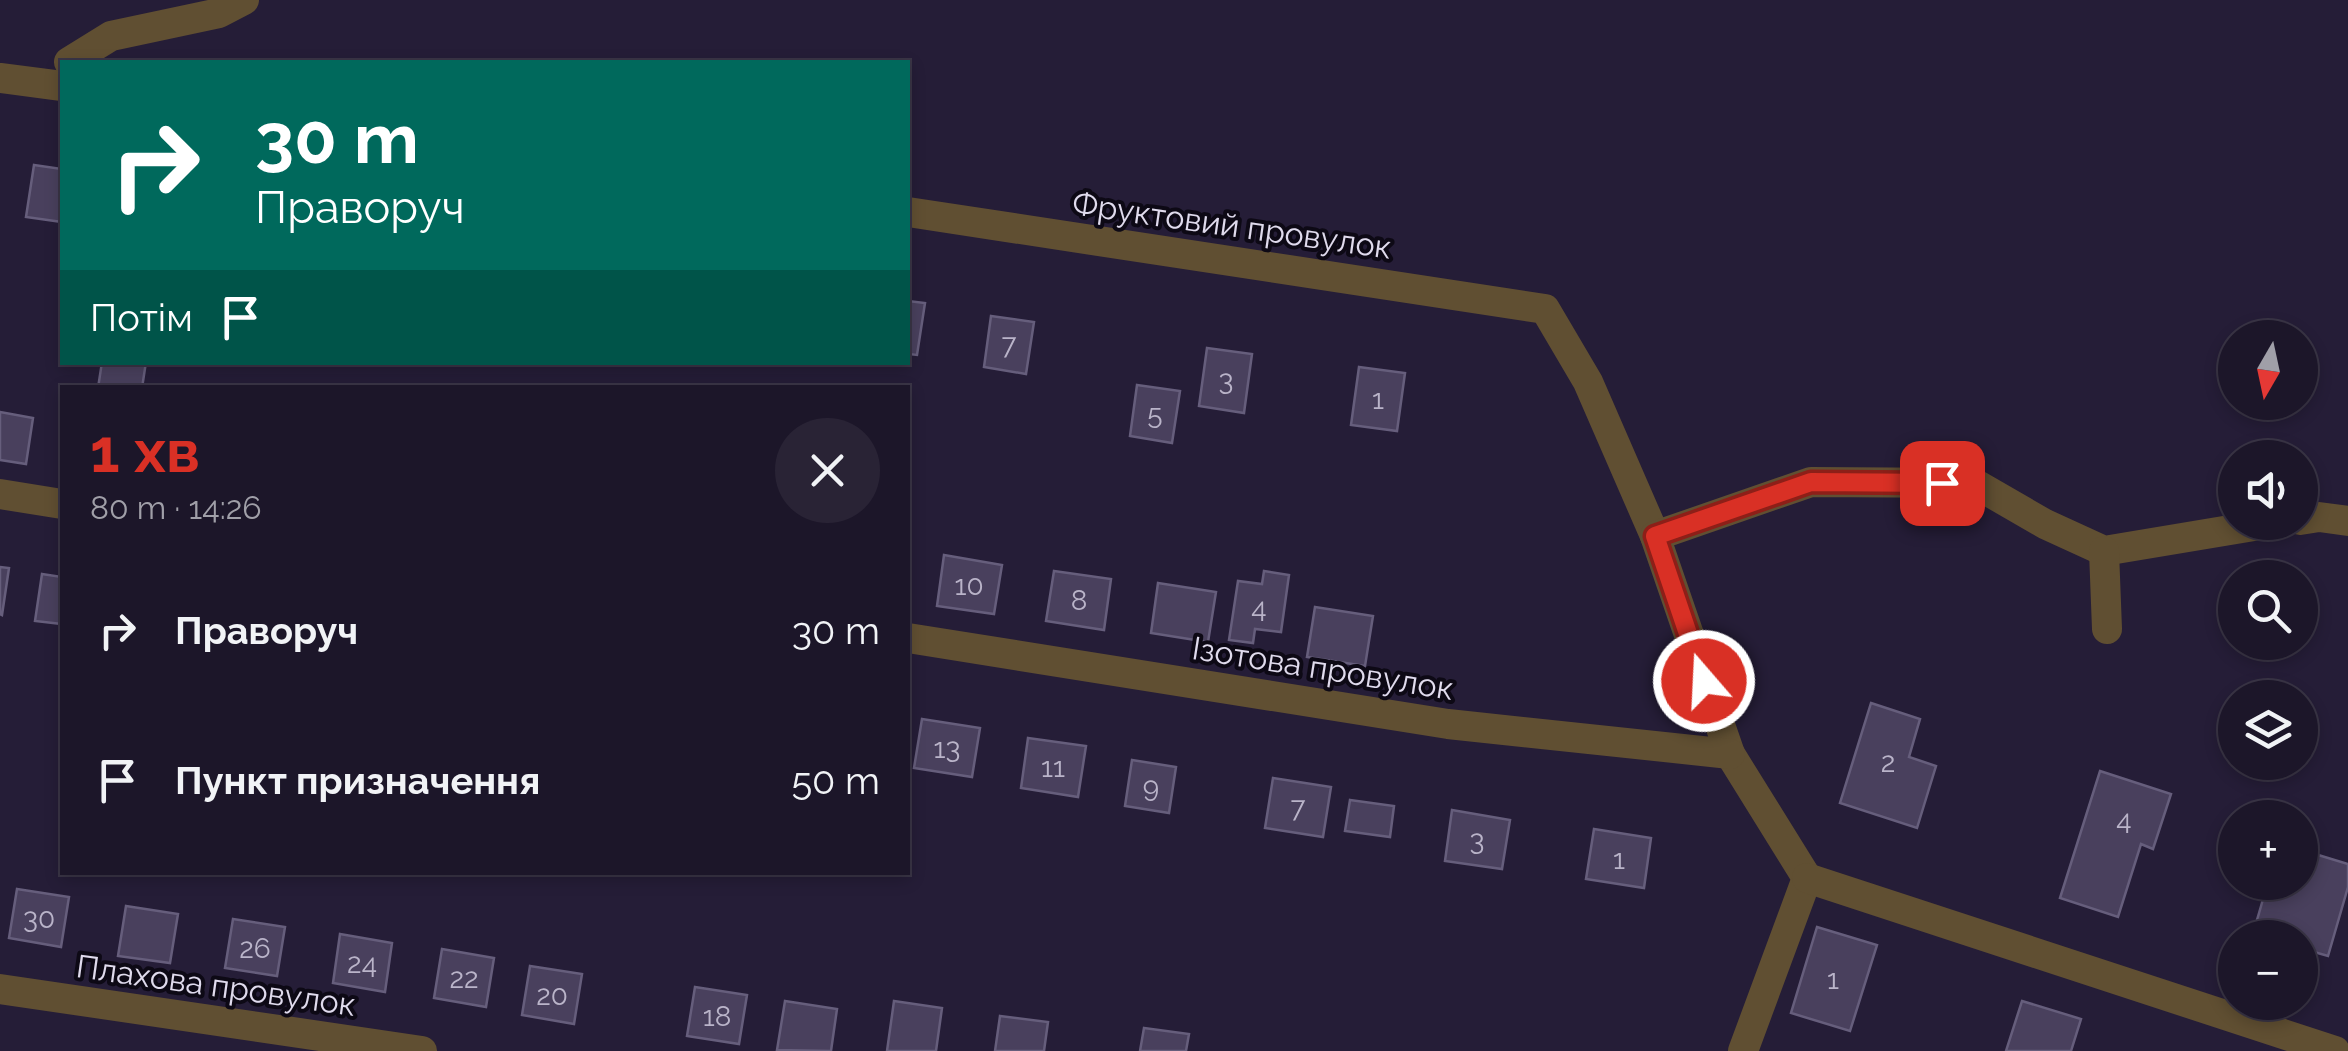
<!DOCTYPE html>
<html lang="uk">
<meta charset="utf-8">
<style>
body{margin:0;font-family:Raleway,sans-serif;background:#292335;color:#f1f3f6;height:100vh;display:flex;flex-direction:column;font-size:38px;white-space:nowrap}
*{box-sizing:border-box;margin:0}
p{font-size:32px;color:#a09fa8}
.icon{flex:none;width:55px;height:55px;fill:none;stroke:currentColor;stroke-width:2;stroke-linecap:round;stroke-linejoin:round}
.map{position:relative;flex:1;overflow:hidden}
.side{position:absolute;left:60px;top:385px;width:850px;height:490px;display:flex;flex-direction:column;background:#1c1629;border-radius:0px;box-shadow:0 5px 15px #0003,0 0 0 2px #3a3546}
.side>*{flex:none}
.hud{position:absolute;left:60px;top:60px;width:850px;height:305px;border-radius:0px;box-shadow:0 5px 15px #0003,0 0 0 2px #3a3546;background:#00695c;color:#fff;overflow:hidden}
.needle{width:65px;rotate:189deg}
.fabs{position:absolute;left:2218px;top:320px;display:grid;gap:20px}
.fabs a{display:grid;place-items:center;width:100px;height:100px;border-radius:50%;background:#1c1629;box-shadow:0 5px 15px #0003,0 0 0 2px #3a3546;font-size:50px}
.pin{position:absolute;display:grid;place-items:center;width:85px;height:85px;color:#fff;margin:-42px;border-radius:20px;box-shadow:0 5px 15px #0006}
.me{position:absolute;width:110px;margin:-55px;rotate:341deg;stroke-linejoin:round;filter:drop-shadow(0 0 8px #0008)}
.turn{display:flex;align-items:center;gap:35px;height:210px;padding:0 30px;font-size:45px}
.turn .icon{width:130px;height:130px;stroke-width:2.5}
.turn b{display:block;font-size:70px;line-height:85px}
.then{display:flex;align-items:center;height:95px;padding:0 30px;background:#0003;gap:20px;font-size:38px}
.round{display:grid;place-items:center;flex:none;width:105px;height:105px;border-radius:52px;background:#292335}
.summary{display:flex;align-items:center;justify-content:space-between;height:170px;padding:0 30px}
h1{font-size:60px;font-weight:700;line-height:75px;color:#d93025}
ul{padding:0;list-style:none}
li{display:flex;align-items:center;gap:30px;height:150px;padding:0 30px}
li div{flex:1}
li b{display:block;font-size:38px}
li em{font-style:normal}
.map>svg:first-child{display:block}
.building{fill:#49405d;stroke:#665e7c;stroke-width:2.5}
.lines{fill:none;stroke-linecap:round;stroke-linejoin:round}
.minor{stroke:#604f32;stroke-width:30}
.route-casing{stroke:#8d1f18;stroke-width:25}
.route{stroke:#d93025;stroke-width:18}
.labels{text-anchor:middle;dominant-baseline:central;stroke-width:8;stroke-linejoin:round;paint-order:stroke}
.number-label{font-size:28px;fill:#bab4c9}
.street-label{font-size:32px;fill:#e0dbed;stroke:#0d0915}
</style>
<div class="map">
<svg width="2348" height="1051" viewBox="0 0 2348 1051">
<rect width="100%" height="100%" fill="#251d37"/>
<g class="building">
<path d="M34 165 62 169V222L26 217Z"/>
<path d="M908 301 925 303 917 355 908 354Z"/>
<path d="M991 316 1034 322 1026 374 984 367Z"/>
<path d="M1207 348 1252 354 1244 413 1199 406Z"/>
<path d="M102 362H146L142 388H98Z"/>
<path d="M1359 367 1405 373 1397 431 1351 425Z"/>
<path d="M1137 385 1180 391 1172 443 1130 436Z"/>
<path d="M0 412 33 418 26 464 0 460Z"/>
<path d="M944 555 1002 565 994 614 937 606Z"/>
<path d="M0 567 9 568 2 615 0 614Z"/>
<path d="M1054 571 1111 579 1104 630 1046 621Z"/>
<path d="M1264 571 1289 575 1281 632 1255 629 1253 643 1229 640 1238 581 1262 584Z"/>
<path d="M42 574 62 577V624L35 621Z"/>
<path d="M1158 583 1216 592 1208 642 1151 633Z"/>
<path d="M1315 607 1373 616 1365 666 1307 657Z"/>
<path d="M1871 703 1920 719 1909 757 1936 766 1917 828 1840 803Z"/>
<path d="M922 719 980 728 972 777 914 768Z"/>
<path d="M1028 738 1086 746 1078 797 1021 788Z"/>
<path d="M1132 760 1176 767 1169 813 1125 806Z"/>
<path d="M2100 771 2171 794 2153 849 2141 844 2118 917 2060 898Z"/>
<path d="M1273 778 1331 787 1323 837 1265 828Z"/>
<path d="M1350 800 1394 806 1390 837 1345 831Z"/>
<path d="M1452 810 1510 820 1502 869 1445 861Z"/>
<path d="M1594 829 1651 838 1644 888 1586 879Z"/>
<path d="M2315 854 2348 864V887L2328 956 2300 948V938H2266L2253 934 2268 882H2300V877L2308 879Z"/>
<path d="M17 889 69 897 61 947 9 938Z"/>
<path d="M126 906 178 914 170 963 118 956Z"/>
<path d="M233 919 285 927 277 976 225 968Z"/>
<path d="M1817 927 1877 945 1850 1031 1791 1013Z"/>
<path d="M340 934 392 943 385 992 333 983Z"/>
<path d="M442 949 494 958 486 1007 434 998Z"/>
<path d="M530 966 582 974 574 1024 522 1015Z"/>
<path d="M695 987 747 995 739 1044 687 1036Z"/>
<path d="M785 1001 837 1009 831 1051 777 1050Z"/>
<path d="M894 1001 942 1008 936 1051H887Z"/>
<path d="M2022 1001 2081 1019 2071 1051H2006Z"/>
<path d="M1000 1016 1048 1022 1044 1051H995Z"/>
<path d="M1144 1028 1189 1034 1186 1051H1140Z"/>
</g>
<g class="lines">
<g class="minor">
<path d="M69 62 111 36 219 13 244 0"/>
<path d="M0 78 62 86"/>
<path d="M908 212 1545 309 1588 382 1655 536 1730 754 1807 878 1743 1051"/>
<path d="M0 494 62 504"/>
<path d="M2300 520 2319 517 2348 521"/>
<path d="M1655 536 1811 482 1974 483 2045 524 2104 551 2278 522"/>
<path d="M2104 551 2107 629"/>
<path d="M908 638 1448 724 1730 754"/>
<path d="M1807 878 2335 1051"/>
<path d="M0 989 422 1051"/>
</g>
</g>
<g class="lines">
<defs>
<path id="route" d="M1704 681 1655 536 1811 482 1942 483"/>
</defs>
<use href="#route" class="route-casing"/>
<use href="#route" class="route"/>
</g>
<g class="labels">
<g class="number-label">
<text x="1009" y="344">7</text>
<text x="1226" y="380">3</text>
<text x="1378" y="399">1</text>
<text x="1155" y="414">5</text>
<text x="969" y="585">10</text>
<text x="1079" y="600">8</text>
<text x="1259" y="607">4</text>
<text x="947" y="748">13</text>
<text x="1888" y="762">2</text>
<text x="1053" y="767">11</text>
<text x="1151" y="787">9</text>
<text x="1298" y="807">7</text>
<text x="2124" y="819">4</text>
<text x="1477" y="840">3</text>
<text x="1619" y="859">1</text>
<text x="39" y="918">30</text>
<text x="255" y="948">26</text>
<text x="362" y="963">24</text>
<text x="464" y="978">22</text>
<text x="1833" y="979">1</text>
<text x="552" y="995">20</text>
<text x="717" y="1016">18</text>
</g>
<g class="street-label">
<text transform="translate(1232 225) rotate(8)">Фруктовий провулок</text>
<text transform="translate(1323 668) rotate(9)">Ізотова провулок</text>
<text transform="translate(216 985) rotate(8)">Плахова провулок</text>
</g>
</g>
</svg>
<div class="fabs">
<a><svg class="needle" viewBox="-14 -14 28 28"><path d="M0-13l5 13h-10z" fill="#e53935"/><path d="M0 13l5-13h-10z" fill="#a09fa8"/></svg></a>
<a><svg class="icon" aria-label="sound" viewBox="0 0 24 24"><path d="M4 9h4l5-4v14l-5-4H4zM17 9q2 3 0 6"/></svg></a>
<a><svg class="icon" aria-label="search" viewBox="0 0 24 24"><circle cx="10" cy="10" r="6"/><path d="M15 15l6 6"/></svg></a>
<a><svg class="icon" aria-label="layers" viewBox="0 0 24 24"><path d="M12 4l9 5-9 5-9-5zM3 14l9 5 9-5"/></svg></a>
<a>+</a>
<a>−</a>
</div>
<div class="pin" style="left:1942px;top:483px;background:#d93025"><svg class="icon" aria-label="arrive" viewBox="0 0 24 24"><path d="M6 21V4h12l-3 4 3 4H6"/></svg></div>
<svg class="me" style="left:1704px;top:681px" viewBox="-20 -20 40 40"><circle r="17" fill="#d93025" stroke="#fff" stroke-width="3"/><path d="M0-11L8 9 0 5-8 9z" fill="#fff"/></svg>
<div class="hud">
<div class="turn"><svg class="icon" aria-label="right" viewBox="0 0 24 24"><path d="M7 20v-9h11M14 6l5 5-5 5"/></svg><div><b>30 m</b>Праворуч</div></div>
<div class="then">Потім<svg class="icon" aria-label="arrive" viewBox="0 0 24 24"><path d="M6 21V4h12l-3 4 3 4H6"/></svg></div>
</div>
<section class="side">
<div class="summary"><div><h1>1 хв</h1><p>80 m · 14:26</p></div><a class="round"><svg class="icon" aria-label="close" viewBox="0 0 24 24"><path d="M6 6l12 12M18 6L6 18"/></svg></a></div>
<ul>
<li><svg class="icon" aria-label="right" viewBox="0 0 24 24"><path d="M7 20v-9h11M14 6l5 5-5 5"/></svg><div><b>Праворуч</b></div><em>30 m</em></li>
<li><svg class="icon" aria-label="arrive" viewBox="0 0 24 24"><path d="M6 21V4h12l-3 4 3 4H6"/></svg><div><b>Пункт призначення</b></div><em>50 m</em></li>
</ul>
</section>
</div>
